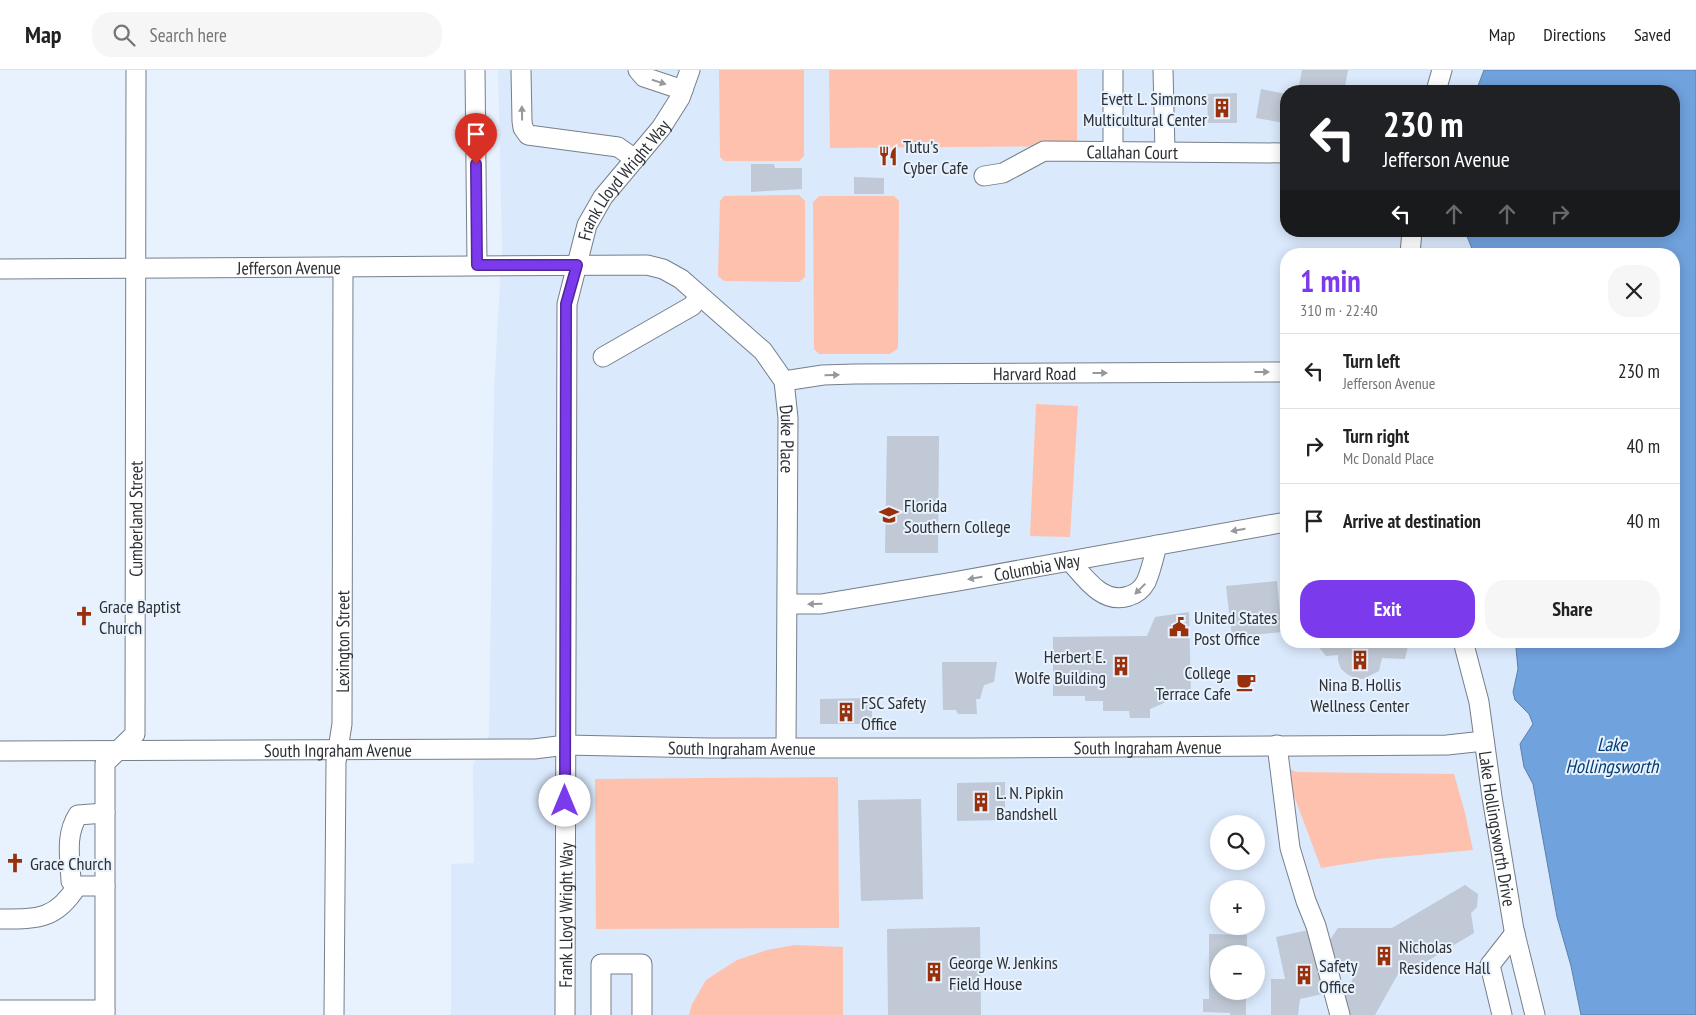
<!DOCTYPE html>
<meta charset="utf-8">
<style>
body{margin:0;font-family:"PT Sans Narrow",sans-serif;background:#f6f6f6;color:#222;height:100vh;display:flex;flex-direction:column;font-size:19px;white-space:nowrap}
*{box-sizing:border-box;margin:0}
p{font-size:16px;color:#767676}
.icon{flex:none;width:28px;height:28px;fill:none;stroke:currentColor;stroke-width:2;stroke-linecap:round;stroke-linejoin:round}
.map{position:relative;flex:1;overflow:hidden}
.details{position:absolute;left:1280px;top:178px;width:400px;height:400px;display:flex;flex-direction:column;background:#fff;border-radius:20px;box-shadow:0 2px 12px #0003}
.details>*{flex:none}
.banner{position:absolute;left:1280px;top:15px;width:400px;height:152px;border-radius:20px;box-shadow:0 2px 12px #0003;background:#202124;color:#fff;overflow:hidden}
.buttons{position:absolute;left:1210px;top:745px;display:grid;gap:10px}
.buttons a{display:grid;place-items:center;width:55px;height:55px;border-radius:50%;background:#fff;box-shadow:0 2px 12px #0003;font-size:25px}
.pin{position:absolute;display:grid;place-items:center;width:42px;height:42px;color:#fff;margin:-51px -21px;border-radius:50% 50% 50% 0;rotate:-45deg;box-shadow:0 0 5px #0007}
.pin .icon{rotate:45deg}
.me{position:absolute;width:55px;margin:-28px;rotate:0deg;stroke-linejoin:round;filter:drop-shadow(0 0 4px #0008)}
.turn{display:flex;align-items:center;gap:18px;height:105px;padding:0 20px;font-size:22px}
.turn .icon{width:65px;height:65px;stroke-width:2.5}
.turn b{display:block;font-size:35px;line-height:42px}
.lanes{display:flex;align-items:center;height:48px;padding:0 20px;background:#0003;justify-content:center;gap:25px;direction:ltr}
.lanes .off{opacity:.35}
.round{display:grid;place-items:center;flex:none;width:52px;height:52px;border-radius:20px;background:#f6f6f6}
.overview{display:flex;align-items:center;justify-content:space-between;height:85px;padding:0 20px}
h1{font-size:30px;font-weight:700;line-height:38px;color:#7c3aed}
.button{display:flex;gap:10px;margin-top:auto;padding:10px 20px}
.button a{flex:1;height:58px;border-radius:20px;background:#7c3aed;color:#fff;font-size:20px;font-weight:700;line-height:58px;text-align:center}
.button a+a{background:#f6f6f6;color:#222}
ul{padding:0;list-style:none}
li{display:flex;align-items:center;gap:15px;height:75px;padding:0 20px;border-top:1px solid #e0e0e0}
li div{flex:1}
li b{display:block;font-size:19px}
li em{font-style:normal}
header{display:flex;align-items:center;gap:30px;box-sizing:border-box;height:70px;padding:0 25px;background:#fff;border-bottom:1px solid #e0e0e0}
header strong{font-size:24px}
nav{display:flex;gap:28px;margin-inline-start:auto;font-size:18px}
.search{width:350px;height:45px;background:#f6f6f6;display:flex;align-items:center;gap:12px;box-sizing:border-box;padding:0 18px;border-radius:20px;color:#767676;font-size:19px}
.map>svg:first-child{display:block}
.built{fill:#dae9fc;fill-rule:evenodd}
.green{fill:#fec1ae}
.water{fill:#70a2de;stroke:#5c80ab}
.building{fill:#c0c9d5}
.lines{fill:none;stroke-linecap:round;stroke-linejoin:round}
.minor-casing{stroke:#767f8a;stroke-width:21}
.minor{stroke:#fff;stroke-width:19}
.oneway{fill:#96989a}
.route-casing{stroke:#51269a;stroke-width:12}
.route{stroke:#7c3aed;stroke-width:9}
.labels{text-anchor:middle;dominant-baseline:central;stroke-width:4;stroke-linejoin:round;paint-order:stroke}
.poi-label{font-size:18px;fill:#2c3034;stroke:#e8f2fe;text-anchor:start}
.street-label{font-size:18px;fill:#2c3034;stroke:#e8f2fe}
.water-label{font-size:19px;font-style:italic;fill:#033a70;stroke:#e8f2fe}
</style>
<header>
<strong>Map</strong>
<div class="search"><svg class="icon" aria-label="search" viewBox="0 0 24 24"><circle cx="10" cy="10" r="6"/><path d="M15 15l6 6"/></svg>Search here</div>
<nav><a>Map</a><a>Directions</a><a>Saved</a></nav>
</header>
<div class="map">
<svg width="1696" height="945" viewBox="0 0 1696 945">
<rect width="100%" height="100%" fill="#e8f2fe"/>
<path class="built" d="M498 0H1527L1522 21H1286V161H1497L1496 184H1286V571H1523L1605 945H451V794L474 793 473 695 489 665 494 319 502 178ZM1219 754H1256V791H1219ZM1219 819H1256V856H1219ZM1219 884H1256V921H1219Z"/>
<g class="green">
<path d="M719 0H804V86L799 91H724L720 87Z"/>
<path d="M829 0H1077V76L830 78Z"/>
<path d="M799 125 805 131V207L799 212 724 211 718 206 720 131 724 126Z"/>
<path d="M819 126H894L899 131 898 278 890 284H819L814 279 813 132Z"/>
<path d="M1036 334 1078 336 1070 467 1030 466Z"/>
<path d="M1283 696 1296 702 1454 704 1465 743 1473 780 1376 789 1321 798Z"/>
<path d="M838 707 839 858 596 859 595 709Z"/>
<path d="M795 875 843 877V945H689L692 934 706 910 737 890 767 880Z"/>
</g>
<path class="water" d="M1484 0H1696V945H1581L1571 896 1557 847 1533 714 1524 697 1520 674 1533 654 1529 644 1515 630 1513 622 1518 599 1516 578 1513 571H1674V184H1474L1465 161H1674V21H1476Z"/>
<g class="building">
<path d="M1302 0H1348L1344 21H1298Z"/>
<path d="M1261 19 1286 24 1284 53 1256 48Z"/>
<path d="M1237 23V53H1208L1207 24Z"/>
<path d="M751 94H774L775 98H802V119L751 122Z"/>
<path d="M854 107 884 108V124H854Z"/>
<path d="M887 366H939L938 483H885Z"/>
<path d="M1277 511 1282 562 1232 567 1226 516Z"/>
<path d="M1189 542 1191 626 1169 625 1164 633 1150 639V648H1130L1129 641H1103V631H1085V626H1053V567L1147 566 1155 547Z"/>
<path d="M1314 571H1409V572L1405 589 1382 588 1379 601 1363 609 1354 608 1347 604 1341 599 1338 591V585L1326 586Z"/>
<path d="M942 592H997L994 612 984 615 980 629H976L977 644H958L956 640H943Z"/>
<path d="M872 628V654H820V629Z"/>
<path d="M1005 712V750L957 751V713Z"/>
<path d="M921 729 923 829 861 831 858 730Z"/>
<path d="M1465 815 1478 824 1477 837 1471 843 1474 863 1414 899 1403 895 1375 945H1344L1341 931 1360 895 1340 894 1325 877 1338 858H1392Z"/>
<path d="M980 857 981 945H888L887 859Z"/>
<path d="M1313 859 1327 923 1300 929 1298 945H1271V909H1285L1276 867Z"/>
<path d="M1209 864 1247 865V884H1219V921H1246V945H1230V943L1203 942V929H1209Z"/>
</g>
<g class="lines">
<defs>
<g id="minor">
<path d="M475 0 477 195"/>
<path d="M521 0 522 51 523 58 528 65 618 77 635 89"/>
<path d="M638 0 644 7 683 20"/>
<path d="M1113 0V80"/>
<path d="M1163 0 1165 81"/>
<path d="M1436 21 1442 0"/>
<path id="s1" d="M984 106 1003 103 1044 81 1286 83"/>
<path d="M1410 184 1412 161"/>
<path id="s2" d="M0 199 647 195 663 199 681 209 763 281 784 311 788 348 786 678"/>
<path d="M603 287 692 236 700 226"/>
<path id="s3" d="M784 311 823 305 855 304 1286 302"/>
<path d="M1070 491C1085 508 1103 535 1129 526 1136 524 1142 519 1146 512 1151 501 1154 487 1157 475"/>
<path id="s4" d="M788 534H821L953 512 1286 452"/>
<path id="s5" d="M1463 571 1479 632 1492 727 1514 860 1535 945"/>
<path d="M1277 675 1290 778 1306 831 1316 856 1340 945"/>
<path id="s6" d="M0 681 534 679 566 675 708 678H975L1447 675 1484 671"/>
<path d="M105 743 78 745C65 765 70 788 71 811L77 816H105"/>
<path d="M0 849C37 849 56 850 77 816"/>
<path d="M0 940H105"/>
<path id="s7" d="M105 945V693L135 664 136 0"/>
<path id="s8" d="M334 945 336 692 342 654 343 197"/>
<path id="s9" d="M565 945 567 234 587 155 603 127 661 58 680 28 690 0"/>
<path d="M601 945V894H642V945"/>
<path d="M1502 945 1490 895 1515 863"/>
</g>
</defs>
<use href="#minor" class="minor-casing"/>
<use href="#minor" class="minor"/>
</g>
<defs><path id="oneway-solid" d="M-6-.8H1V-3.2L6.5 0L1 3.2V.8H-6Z" transform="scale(1.25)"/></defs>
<g class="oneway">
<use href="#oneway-solid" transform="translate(659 12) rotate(18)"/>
<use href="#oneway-solid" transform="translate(522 43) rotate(-91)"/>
<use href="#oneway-solid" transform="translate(1262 302)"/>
<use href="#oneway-solid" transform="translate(1100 303)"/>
<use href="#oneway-solid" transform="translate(832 305) rotate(-2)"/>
<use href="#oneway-solid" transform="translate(1238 460) rotate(170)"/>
<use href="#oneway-solid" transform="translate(975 508) rotate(170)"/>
<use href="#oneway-solid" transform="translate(1140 519) rotate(135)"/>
<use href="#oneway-solid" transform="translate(815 534) rotate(179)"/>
</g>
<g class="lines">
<defs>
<path id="route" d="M476 94 477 195H577L566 234 565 731"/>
</defs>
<use href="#route" class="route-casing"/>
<use href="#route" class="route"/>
</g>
<defs>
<symbol id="building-bare" viewBox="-9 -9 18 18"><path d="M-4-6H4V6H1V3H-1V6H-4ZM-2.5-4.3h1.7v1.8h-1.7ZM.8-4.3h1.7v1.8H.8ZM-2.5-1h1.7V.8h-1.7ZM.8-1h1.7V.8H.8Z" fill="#98310b" stroke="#e8f2fe" stroke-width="2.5" paint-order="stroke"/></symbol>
<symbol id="restaurant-bare" viewBox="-9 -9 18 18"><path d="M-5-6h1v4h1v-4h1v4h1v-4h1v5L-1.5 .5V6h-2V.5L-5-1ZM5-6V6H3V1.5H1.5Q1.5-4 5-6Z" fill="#98310b" stroke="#e8f2fe" stroke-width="2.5" paint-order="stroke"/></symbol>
<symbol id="university-bare" viewBox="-9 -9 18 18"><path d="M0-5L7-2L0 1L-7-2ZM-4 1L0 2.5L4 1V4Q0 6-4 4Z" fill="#98310b" stroke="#e8f2fe" stroke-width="2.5" paint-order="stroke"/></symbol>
<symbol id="church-bare" viewBox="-9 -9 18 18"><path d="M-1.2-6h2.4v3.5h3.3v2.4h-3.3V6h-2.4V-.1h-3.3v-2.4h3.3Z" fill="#98310b" stroke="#e8f2fe" stroke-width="2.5" paint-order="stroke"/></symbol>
<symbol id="civic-bare" viewBox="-9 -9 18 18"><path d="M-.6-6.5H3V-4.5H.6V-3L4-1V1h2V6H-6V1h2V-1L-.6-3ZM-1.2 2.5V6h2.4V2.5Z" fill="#98310b" stroke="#e8f2fe" stroke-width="2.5" paint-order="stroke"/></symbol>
<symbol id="cafe-bare" viewBox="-9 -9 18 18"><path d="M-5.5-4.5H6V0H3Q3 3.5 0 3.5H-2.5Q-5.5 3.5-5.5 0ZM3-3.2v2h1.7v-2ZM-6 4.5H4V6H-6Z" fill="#98310b" stroke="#e8f2fe" stroke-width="2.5" paint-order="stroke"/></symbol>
</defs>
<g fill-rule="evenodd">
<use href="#building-bare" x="1208" y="24" width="28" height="28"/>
<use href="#restaurant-bare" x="874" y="72" width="28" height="28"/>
<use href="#university-bare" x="875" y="431" width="28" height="28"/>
<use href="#church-bare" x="70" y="532" width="28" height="28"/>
<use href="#civic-bare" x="1165" y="543" width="28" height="28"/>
<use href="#building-bare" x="1346" y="576" width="28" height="28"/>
<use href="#building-bare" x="1107" y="582" width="28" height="28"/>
<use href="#cafe-bare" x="1232" y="598" width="28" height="28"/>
<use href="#building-bare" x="832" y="628" width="28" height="28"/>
<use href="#building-bare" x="967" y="718" width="28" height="28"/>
<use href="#church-bare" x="1" y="779" width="28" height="28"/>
<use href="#building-bare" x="1370" y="872" width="28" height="28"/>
<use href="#building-bare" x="920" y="888" width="28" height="28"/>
<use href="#building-bare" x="1290" y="891" width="28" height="28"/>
</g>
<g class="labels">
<g class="poi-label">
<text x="1207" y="28" text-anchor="end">Evett L. Simmons<tspan x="1207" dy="21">Multicultural Center</tspan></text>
<text x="903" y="76">Tutu's<tspan x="903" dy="21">Cyber Cafe</tspan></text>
<text x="904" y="435">Florida<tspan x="904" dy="21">Southern College</tspan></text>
<text x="99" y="536">Grace Baptist<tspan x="99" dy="21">Church</tspan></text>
<text x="1194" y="547">United States<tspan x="1194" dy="21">Post Office</tspan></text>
<text x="1106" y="586" text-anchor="end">Herbert E.<tspan x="1106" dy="21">Wolfe Building</tspan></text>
<text x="1231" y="602" text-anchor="end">College<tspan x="1231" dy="21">Terrace Cafe</tspan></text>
<text x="1360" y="614" text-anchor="middle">Nina B. Hollis<tspan x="1360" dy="21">Wellness Center</tspan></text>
<text x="861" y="632">FSC Safety<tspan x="861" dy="21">Office</tspan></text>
<text x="996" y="722">L. N. Pipkin<tspan x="996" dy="21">Bandshell</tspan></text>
<text x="30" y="793">Grace Church</text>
<text x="1399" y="876">Nicholas<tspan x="1399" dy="21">Residence Hall</tspan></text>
<text x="949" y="892">George W. Jenkins<tspan x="949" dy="21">Field House</tspan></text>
<text x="1319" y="895">Safety<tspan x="1319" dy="21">Office</tspan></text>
</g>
<g class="street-label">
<text stroke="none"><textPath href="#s1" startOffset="154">Callahan Court</textPath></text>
<text stroke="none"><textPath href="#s9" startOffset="850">Frank Lloyd Wright Way</textPath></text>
<text stroke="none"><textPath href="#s2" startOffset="289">Jefferson Avenue</textPath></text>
<text stroke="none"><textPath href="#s3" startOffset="251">Harvard Road</textPath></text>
<text stroke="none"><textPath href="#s2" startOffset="888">Duke Place</textPath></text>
<text stroke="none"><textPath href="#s7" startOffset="509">Cumberland Street</textPath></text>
<text stroke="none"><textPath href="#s4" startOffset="252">Columbia Way</textPath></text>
<text stroke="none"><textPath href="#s8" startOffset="374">Lexington Street</textPath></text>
<text stroke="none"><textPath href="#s6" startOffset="1148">South Ingraham Avenue</textPath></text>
<text stroke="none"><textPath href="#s6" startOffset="742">South Ingraham Avenue</textPath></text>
<text stroke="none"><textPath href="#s6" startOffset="338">South Ingraham Avenue</textPath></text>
<text stroke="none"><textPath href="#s5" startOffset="191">Lake Hollingsworth Drive</textPath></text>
<text stroke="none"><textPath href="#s9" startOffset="100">Frank Lloyd Wright Way</textPath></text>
</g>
<g class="water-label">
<text x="1612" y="674">Lake<tspan x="1612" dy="22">Hollingsworth</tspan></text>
</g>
</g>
</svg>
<div class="buttons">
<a><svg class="icon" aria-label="search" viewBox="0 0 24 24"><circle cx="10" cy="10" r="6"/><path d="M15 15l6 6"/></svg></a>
<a>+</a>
<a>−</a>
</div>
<div class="pin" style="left:476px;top:94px;background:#d93025"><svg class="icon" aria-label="arrive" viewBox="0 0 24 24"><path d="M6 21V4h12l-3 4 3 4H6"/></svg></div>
<svg class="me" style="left:565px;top:731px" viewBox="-20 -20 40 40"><circle r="19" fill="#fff"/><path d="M0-13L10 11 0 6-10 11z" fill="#7c3aed"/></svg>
<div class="banner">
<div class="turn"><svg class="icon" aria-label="left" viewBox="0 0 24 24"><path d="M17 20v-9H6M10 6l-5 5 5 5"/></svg><div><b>230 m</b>Jefferson Avenue</div></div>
<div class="lanes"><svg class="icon" aria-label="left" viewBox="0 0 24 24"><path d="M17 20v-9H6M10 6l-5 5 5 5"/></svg><svg class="icon off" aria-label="ahead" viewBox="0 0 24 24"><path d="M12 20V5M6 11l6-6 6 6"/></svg><svg class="icon off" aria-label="ahead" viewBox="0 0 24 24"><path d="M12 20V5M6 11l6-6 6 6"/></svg><svg class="icon off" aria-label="right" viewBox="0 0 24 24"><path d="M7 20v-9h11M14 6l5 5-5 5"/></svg></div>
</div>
<section class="details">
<div class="overview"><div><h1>1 min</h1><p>310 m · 22:40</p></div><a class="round"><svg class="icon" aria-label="close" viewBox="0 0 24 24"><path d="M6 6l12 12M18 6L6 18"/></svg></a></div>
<ul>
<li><svg class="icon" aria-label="left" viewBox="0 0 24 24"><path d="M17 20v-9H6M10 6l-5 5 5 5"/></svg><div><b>Turn left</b><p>Jefferson Avenue</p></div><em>230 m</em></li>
<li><svg class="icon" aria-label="right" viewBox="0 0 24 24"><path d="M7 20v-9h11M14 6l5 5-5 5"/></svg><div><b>Turn right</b><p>Mc Donald Place</p></div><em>40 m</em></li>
<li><svg class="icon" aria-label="arrive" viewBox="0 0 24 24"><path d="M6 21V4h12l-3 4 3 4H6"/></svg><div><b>Arrive at destination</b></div><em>40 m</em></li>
</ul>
<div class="button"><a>Exit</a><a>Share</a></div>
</section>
</div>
